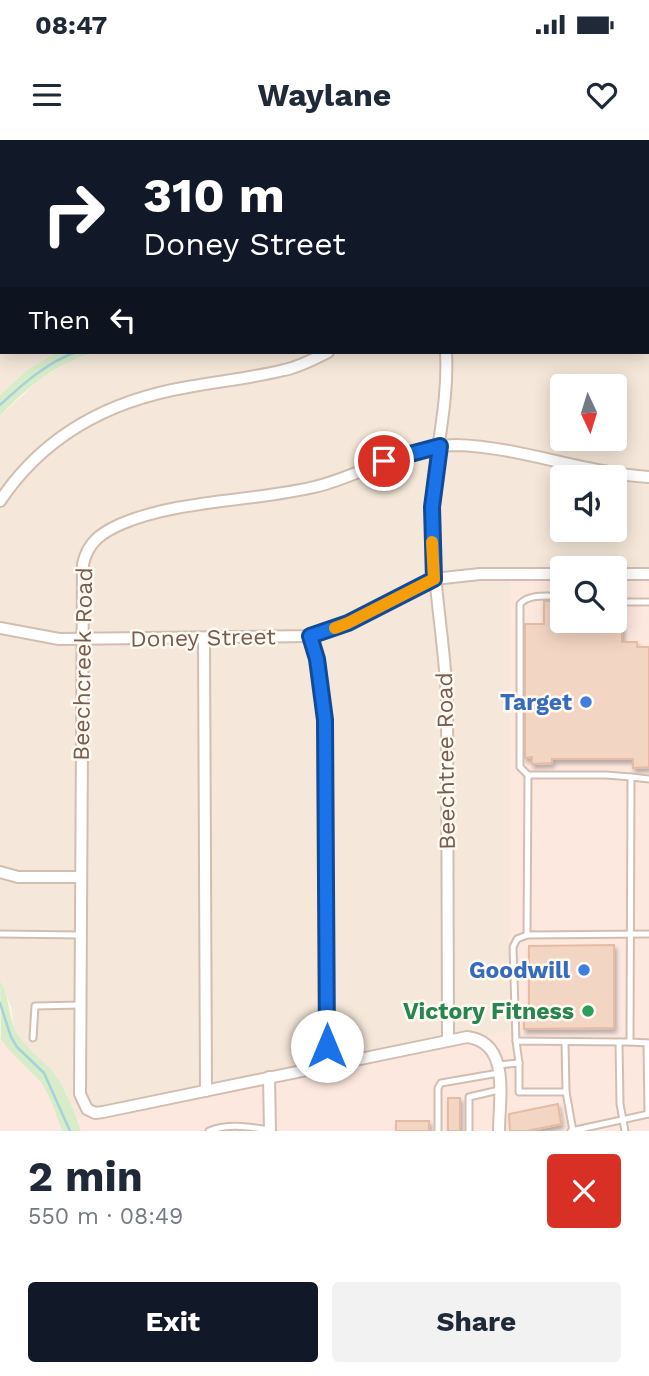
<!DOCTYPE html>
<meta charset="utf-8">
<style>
body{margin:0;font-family:"Work Sans",sans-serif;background:#f2f2f3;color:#1f2937;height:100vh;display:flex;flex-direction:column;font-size:26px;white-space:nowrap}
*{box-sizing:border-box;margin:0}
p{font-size:23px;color:#747a83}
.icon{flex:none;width:38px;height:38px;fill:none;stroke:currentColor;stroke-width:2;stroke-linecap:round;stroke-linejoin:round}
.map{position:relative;height:991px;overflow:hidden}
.drawer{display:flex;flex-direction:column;background:#fff;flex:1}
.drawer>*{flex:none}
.top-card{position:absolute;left:0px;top:0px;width:649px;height:214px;box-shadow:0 4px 18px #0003;background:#111827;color:#fff;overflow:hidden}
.needle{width:46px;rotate:176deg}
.buttons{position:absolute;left:550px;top:234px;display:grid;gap:14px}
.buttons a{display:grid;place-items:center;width:77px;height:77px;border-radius:7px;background:#fff;box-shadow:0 4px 18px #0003;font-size:35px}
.pin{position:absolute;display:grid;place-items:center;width:60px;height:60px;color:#fff;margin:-30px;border:4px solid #fff;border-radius:50%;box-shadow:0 2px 7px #0007}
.me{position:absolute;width:77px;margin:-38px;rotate:0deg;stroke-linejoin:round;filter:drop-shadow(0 0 5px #0008)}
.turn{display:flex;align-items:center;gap:24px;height:147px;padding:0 28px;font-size:32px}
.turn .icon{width:91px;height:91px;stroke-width:2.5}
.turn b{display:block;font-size:49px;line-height:60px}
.then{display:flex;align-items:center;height:66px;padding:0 28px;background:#0003;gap:14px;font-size:26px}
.round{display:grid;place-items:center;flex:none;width:74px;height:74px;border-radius:7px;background:#f2f2f3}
.head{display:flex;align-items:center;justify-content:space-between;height:119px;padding:0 28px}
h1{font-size:42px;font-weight:700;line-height:52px}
.cta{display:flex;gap:14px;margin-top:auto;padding:14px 28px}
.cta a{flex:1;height:80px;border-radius:7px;background:#111827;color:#fff;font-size:28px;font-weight:700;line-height:80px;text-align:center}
.cta a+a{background:#f2f2f3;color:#1f2937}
.status{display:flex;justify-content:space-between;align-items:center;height:49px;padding:0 35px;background:#fff;direction:ltr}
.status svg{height:19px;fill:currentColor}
header{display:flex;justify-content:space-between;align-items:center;height:91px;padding:0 28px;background:#fff;font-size:32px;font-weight:700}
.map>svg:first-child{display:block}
.residential{fill:#f5e8da;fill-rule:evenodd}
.commercial{fill:#fde8e0}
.green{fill:#d8ecc9}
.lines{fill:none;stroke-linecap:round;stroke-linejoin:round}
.stream{stroke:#a5d3da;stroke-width:2.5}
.building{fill:#f3d5c3;stroke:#e6bba3;stroke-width:2;filter:url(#shadow)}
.service-casing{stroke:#d1beb0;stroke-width:9}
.minor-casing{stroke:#d1beb0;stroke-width:14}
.tertiary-casing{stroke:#d1beb0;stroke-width:16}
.service{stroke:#fff;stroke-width:5}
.minor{stroke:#fff;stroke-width:10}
.tertiary{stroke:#fff;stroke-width:12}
.route-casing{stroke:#114b97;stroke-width:18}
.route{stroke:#1a73e8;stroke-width:12}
.slow{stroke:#f59e0b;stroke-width:12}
.shop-dot{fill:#3f7fe0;stroke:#fffaf3;stroke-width:2.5}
.leisure-dot{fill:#2e9e5b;stroke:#fffaf3;stroke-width:2.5}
.labels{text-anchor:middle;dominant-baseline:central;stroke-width:5;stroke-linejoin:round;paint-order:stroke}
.street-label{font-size:23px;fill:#7a5c4d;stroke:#fffaf3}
.shop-label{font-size:23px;font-weight:bold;fill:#366cbe;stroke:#fffaf3;text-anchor:end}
.leisure-label{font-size:23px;font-weight:bold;fill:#27864d;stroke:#fffaf3;text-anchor:end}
</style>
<div class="status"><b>08:47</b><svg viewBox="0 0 49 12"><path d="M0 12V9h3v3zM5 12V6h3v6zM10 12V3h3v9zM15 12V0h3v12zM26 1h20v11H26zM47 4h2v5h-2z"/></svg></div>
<header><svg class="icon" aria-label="menu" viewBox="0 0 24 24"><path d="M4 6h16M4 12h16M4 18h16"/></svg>Waylane<svg class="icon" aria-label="heart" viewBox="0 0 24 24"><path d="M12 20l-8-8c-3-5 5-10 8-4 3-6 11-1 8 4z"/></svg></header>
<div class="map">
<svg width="649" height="991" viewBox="0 0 649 991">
<defs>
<filter id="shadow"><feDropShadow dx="2" dy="4" stdDeviation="2" flood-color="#0004"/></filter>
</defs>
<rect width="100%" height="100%" fill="#fdf6ec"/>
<path class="residential" d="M0 0H649V435L614 429H562L510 435V891L76 979 66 952 53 932 26 908 14 889 11 867 0 841V276L39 240 70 221 98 212H648V2H2V212H57L27 230 0 255ZM562 247H614V299H562ZM562 338H614V390H562Z"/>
<g class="commercial">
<path d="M510 434H562V481H614V435H649V991H81L76 979 509 891Z"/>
<path d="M0 894 9 910 41 942 51 961 62 991H0Z"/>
</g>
<g class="green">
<path d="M57 212H98C60 220 26 248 0 276V255L27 230Z"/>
<path d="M0 841C10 857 8 876 16 892 26 909 41 918 53 932 66 949 74 971 81 991H62L51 961 41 942 9 910 1 899Z"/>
</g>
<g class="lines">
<g class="stream">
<path d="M432 2 433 0"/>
<path d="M0 265C23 244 46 223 76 212"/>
<path d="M0 863 11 897 17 907 44 933 70 991"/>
</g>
</g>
<g class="building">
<path d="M544 461H562V481H620L622 483V502H637V507H649V627L633 628V619H552V623L532 624V617L525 618V484H544Z"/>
<path d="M614 805V888L524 889V867H529V806Z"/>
<rect x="448" y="958" width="12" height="33"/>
<path d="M558 964 561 984 527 991H510L509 974Z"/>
<rect x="396" y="981" width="33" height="10"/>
</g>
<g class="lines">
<defs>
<g id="service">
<path d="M562 456C548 457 530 453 520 464V627L528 635H606L631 637"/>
<path d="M614 462H649"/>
<path d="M528 635 527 795 649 794"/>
<path d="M649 639 631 637 630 902 649 903"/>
<path d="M0 794 81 795"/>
<path d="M33 898 35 866 80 865"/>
<path d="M516 901 513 807 517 799 527 795"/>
<path d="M565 902 566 952"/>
<path d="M647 903 648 974"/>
<path d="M519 923 516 901 619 902"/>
<path d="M498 925 519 923V952H566L573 991"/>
<path d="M209 991C228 983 249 987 270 990"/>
<path d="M438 991V948L441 943 499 933"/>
<path d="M469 991V957L499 950"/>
<path d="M571 991 649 974"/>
<path d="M625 991 620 964 619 902H630"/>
</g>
<g id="minor">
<path d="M373 0 374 2"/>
<path d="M648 29H649"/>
<path d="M0 122 2 123"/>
<path d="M446 212C449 268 433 317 432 371 431 434 444 495 447 558L448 900"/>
<path d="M0 361C44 295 111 260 188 247 220 241 252 238 284 230 299 227 314 219 328 212"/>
<path d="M614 434H649"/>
<path d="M0 488 59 499 310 496 348 483 417 446 434 439 480 434H562"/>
<path d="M310 496 317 519 325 580 327 926"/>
<path d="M204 498 206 951"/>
<path d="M0 732 18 737H81"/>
<path d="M269 937 270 991"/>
<path d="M499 991C499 959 511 902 467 897L103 972 95 973 87 969 80 954 83 424C88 402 101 393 121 384 181 359 251 362 314 347 362 336 404 305 456 305 522 307 583 333 649 337"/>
</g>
<g id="tertiary">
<path d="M246 0V2"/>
<path d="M0 169 2 168"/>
</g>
</defs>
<use href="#service" class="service-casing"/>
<use href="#minor" class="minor-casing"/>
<use href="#tertiary" class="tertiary-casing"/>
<use href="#service" class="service"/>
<use href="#minor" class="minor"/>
<use href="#tertiary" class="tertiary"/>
</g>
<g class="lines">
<defs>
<path id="route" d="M327 906 325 580 317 519 310 496 348 483 434 439 432 367 440 306 384 321"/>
</defs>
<use href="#route" class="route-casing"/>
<use href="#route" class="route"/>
<path class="slow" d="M335 488 348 483 434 439 432 402"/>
</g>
<g class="shop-dot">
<circle cx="586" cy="562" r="7"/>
<circle cx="584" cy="830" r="7"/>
</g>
<circle class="leisure-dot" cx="588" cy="871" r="7"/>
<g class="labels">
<g class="street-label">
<text transform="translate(203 498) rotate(-1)">Doney Street</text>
<text transform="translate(83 524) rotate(-89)">Beechcreek Road</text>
<text transform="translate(446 621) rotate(-91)">Beechtree Road</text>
</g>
<g class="shop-label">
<text x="572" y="562">Target</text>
<text x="570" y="830">Goodwill</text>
</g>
<g class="leisure-label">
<text x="574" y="871">Victory Fitness</text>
</g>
</g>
</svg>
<div class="buttons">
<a><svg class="needle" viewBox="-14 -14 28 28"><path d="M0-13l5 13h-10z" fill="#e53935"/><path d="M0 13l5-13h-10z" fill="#747a83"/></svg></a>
<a><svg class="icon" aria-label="sound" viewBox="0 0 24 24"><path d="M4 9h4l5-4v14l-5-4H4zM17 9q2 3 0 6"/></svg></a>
<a><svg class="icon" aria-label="search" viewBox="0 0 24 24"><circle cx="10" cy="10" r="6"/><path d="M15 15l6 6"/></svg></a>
</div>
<div class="pin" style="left:384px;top:321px;background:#d93025"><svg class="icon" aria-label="arrive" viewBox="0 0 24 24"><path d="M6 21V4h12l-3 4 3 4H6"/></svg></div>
<svg class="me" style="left:327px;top:906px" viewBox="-20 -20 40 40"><circle r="19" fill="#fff"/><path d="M0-13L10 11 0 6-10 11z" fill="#1a73e8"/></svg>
<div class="top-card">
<div class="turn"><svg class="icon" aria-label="right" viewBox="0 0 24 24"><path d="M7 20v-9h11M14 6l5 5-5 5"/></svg><div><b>310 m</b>Doney Street</div></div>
<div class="then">Then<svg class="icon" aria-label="left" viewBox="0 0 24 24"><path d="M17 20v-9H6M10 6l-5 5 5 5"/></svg></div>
</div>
</div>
<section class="drawer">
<div class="head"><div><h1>2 min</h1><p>550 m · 08:49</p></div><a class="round" style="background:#d93025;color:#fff"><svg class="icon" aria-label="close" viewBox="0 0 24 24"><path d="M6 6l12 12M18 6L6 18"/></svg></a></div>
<div class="cta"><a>Exit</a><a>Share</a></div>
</section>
